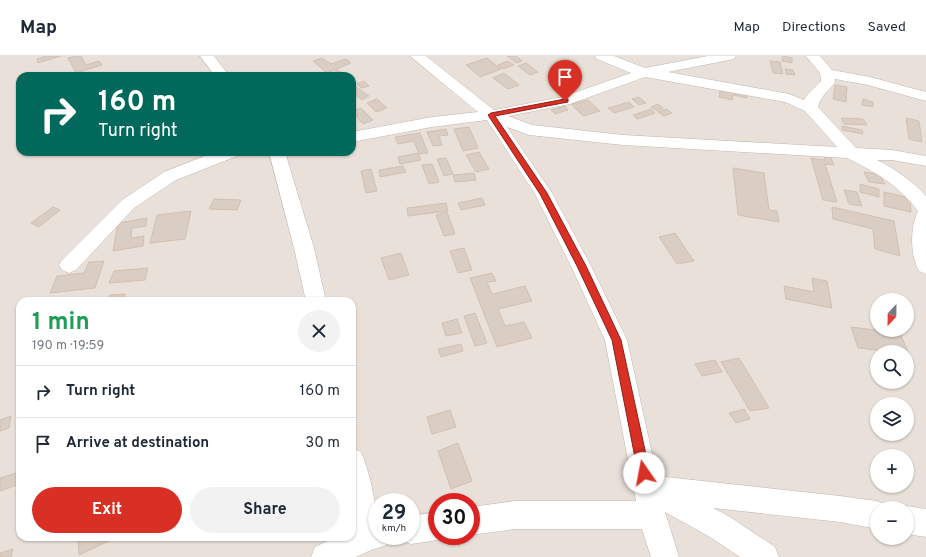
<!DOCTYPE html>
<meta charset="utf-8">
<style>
body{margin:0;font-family:Overpass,sans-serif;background:#f2f2f3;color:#1f2937;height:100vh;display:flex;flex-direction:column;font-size:15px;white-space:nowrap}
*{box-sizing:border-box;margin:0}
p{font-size:13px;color:#747a83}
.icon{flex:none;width:22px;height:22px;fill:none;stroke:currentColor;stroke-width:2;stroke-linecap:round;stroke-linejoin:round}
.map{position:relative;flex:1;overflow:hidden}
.details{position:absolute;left:16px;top:241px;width:340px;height:244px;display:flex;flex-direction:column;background:#fff;border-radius:12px;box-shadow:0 1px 3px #0004}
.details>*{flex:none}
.hud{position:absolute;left:16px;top:16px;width:340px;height:84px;border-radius:12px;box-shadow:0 1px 3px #0004;background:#00695c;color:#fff;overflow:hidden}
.needle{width:26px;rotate:202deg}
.buttons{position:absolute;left:870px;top:237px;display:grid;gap:8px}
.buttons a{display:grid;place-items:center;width:44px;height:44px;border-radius:50%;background:#fff;box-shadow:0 1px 3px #0004;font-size:20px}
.speed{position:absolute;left:368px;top:437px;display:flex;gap:8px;font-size:20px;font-weight:700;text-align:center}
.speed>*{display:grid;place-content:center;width:52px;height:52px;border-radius:50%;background:#fff;box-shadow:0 1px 3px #0004;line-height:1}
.speed small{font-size:10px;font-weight:400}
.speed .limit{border:6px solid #d22;background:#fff;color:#111}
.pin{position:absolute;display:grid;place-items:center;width:34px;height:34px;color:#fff;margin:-41px -17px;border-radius:50% 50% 50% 0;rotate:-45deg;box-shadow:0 0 4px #0007}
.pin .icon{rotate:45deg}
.me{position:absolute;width:44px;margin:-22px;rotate:348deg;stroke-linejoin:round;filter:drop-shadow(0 0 3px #0008)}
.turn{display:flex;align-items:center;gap:14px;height:84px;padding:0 16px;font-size:18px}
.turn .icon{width:52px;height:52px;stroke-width:2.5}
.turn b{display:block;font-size:28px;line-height:34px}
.round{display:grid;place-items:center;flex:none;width:42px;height:42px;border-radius:21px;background:#f2f2f3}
.summary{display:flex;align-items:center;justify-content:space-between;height:68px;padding:0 16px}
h1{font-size:24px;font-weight:700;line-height:30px;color:#1e9e55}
.button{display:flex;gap:8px;margin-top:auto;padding:8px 16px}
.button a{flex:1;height:46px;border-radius:24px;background:#d93025;color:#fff;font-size:16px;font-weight:700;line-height:46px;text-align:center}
.button a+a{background:#f2f2f3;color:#1f2937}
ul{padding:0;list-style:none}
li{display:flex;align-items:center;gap:12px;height:52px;padding:0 16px;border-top:1px solid #e0e1e3}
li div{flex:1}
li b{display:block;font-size:15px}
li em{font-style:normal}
header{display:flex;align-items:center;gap:24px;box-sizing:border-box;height:56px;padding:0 20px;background:#fff;border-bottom:1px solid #e0e1e3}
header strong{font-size:19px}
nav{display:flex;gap:22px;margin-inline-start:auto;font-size:14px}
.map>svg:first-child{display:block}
.residential{fill:#e9e1d9;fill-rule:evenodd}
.building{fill:#dacdc3;stroke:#d2c0b3}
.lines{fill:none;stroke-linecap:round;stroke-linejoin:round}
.minor-casing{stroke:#c1b6ad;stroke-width:1}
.minor{fill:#fff;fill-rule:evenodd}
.route{fill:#d93025;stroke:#8d1f18}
</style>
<header>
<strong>Map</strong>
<nav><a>Map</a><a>Directions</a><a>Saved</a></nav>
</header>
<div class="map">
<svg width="926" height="501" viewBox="0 0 926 501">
<rect width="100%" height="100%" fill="#f5f0eb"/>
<path class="residential" d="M0 0H926V501H0ZM20 20H352V96H20ZM877 244H907V274H877ZM20 245H352V481H20ZM877 296H907V326H877ZM877 348H907V378H877ZM877 400H907V430H877ZM377 446H411V480H377ZM437 446H471V480H437ZM877 452H907V482H877Z"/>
<g class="building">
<path d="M46 0H61L38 7 37 3Z"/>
<path d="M76 0H81L86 9 99 5 102 9 76 17 68 2Z"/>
<path d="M507 0H516L522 5 516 7Z"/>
<path d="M783 0 792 2V7L782 5Z"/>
<path d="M322 2 331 8 346 3 351 7 327 17 313 5Z"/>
<path d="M487 2 501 13 480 21 466 9Z"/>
<path d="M508 5 514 9 503 13 498 9Z"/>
<path d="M770 5 780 6 783 18 773 17Z"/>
<path d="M526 7 538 16 530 19 518 10Z"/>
<path d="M785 13 793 14 795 19 786 18Z"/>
<path d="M338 14 346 20H334L331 18Z"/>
<path d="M504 17 519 29 508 33 493 22Z"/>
<path d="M364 25 369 30 361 32 357 28Z"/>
<path d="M353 29 369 40 362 44 352 36Z"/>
<path d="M835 29 847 31 846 46 833 43Z"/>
<path d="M721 31 748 37 747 42 733 39 732 44 719 41Z"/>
<path d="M639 41 646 47 639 49 632 43Z"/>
<path d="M377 43 387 52 376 56 367 47Z"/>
<path d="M863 43 873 46V51L862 49Z"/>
<path d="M588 44 600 55 583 60 571 48Z"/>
<path d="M629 46 634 51 614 57 608 52Z"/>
<path d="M658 48 663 52 657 55 651 51Z"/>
<path d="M565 50 568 54 555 58 551 54Z"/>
<path d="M361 52 373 64 363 68 352 56Z"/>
<path d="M651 53 655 57 637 63 633 59Z"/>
<path d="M666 53 672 57 664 60 658 56Z"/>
<path d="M841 62 863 63 867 69 844 68Z"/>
<path d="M906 62 919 65 922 86 909 83Z"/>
<path d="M842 70 862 74 863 78 842 74Z"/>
<path d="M469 71 478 92 463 95 454 73Z"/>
<path d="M446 73 448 79 439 80 442 89 433 90 427 76Z"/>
<path d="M420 77 428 97 419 98 414 85 398 88 395 81Z"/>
<path d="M479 96 489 113 476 116 466 99Z"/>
<path d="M418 97 421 104 400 108 398 101Z"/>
<path d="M824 101 831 102 834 109 825 108 837 146 823 144 811 102 825 104Z"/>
<path d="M446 102 453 118 444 120 437 103Z"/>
<path d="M432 108 439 126 429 128 422 109Z"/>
<path d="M403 110 406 116 380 121 379 114Z"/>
<path d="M733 112 764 117 769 154 777 155 779 166 738 159Z"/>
<path d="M371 113 377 135 366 137 361 115Z"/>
<path d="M864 116 879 118 885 128 869 126Z"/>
<path d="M474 117 476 124 455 126 453 119Z"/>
<path d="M860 128 879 133V141L860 136Z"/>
<path d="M844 134 857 136 862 150 849 148Z"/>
<path d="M884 136 910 142 911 156 884 150Z"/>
<path d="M482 142 485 149 461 154 458 147Z"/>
<path d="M214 143 241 144 237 154 209 153Z"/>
<path d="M446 147 448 155 408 160 407 152Z"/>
<path d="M53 151 60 154 39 171 31 167Z"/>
<path d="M832 151 894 165 900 200 875 193 873 173 833 163Z"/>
<path d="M191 155 185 183 150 187 157 159Z"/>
<path d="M447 156 455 178 444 180 436 159Z"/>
<path d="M147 162 146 170 132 172 131 182 144 180 143 190 113 195 118 167Z"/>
<path d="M675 177 694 205 677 208 659 181Z"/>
<path d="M464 192 472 214 458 217 450 195Z"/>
<path d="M401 197 409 219 389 224 381 202Z"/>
<path d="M104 205 95 232 50 237 57 220 84 217 89 206Z"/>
<path d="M148 212 145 224 109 227 114 215Z"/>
<path d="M492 217 496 225 487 226 492 238 525 230 532 245 498 253 505 270 524 266 532 282 497 291 470 222Z"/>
<path d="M812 222 827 225 832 252 786 243 784 230 814 236Z"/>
<path d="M125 238 123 245H108L110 239Z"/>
<path d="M475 257 487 287 475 290 464 260Z"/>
<path d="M457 263 462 277 446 280 442 267Z"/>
<path d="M851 271 900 277 909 298 907 296H893L858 292Z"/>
<path d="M461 288 463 295 441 301 438 293Z"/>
<path d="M739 302 769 352 750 355 721 306Z"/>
<path d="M715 304 722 316 702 320 695 308Z"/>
<path d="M744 353 750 363 736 367 729 357Z"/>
<path d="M450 354 456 371 432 378 427 361Z"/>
<path d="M11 360 9 372 0 375V364Z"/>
<path d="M458 387 472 425 451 433 438 395Z"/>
<path d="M20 416V428L0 435V422Z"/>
<path d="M78 481H113V483L79 499Z"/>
<path d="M13 493 11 501H0V497Z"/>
</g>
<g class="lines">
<defs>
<g id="minor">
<path d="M200 0H214L229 20H215Z"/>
<path d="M410 0H426L494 54 562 41 631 17 597 3 595 0H614L645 12 708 0H736L734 3 729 4 668 16 789 38 804 44 807 39 821 25 820 17 806 0H820L832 14 870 21 926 36V45L868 29 835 23V26C829 35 820 40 818 51L856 92 892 94 926 100V110L892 104H877C895 113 913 125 926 140V218L919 215C910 199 910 172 918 155 897 128 877 117 847 102L623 89 529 79 507 71 552 137 591 210 627 284 657 420 840 440 877 445 887 449 888 452H877V473L840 466 713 452 730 461 775 491 779 501H740L710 481 665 456 679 501H651L642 473H515L471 479V451L515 445H636L605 284 571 210 535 138 487 64 432 71 352 86V76L432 61 478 56ZM645 21 785 46 805 55 837 91 623 79 532 69 508 60 570 48Z"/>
<path d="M215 96H239L237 100 176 124 134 152 76 214 69 217 62 214 59 209 62 204 122 144 164 116Z"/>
<path d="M269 96H285L314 192 326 245H306L294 192Z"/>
<path d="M352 392 361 396C372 422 377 452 377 480H390L387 489 371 494 356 501H311L315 491 336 481H352V474L354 473 352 465Z"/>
<path d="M907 450 926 453V481L907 478V452H903Z"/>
<path d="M437 456V480H446L437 484 411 488 401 484 400 480H411V460Z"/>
</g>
</defs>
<use href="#minor" class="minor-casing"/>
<use href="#minor" class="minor"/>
</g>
<path class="route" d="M565 43H568V46L495 60 547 137 586 210 621 284 650 417 648 421 644 422 640 421 638 417 612 284 577 210 540 138 488 59 491 57Z"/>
</svg>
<div class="buttons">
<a><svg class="needle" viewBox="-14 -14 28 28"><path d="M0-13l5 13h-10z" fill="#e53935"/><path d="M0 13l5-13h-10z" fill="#747a83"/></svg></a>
<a><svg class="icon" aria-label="search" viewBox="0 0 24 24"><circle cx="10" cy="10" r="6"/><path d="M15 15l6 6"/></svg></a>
<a><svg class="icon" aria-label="layers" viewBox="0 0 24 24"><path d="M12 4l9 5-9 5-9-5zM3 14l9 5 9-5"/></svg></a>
<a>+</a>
<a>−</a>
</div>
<div class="speed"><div>29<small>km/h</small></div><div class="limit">30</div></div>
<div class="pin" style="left:565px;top:45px;background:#d93025"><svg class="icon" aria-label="arrive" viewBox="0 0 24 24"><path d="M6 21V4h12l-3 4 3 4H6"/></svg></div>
<svg class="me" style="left:644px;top:417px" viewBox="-20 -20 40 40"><circle r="19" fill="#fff"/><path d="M0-13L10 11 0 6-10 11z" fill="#d93025"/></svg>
<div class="hud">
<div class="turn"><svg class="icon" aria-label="right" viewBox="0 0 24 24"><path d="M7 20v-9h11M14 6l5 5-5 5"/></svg><div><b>160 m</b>Turn right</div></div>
</div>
<section class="details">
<div class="summary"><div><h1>1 min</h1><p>190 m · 19:59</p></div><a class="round"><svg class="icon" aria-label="close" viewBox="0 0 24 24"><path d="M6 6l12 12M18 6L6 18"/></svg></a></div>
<ul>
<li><svg class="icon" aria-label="right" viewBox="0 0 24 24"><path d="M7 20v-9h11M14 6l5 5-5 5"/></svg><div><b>Turn right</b></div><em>160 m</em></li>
<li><svg class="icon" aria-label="arrive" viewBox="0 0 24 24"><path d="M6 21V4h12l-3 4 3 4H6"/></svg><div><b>Arrive at destination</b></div><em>30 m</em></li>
</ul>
<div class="button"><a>Exit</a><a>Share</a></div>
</section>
</div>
